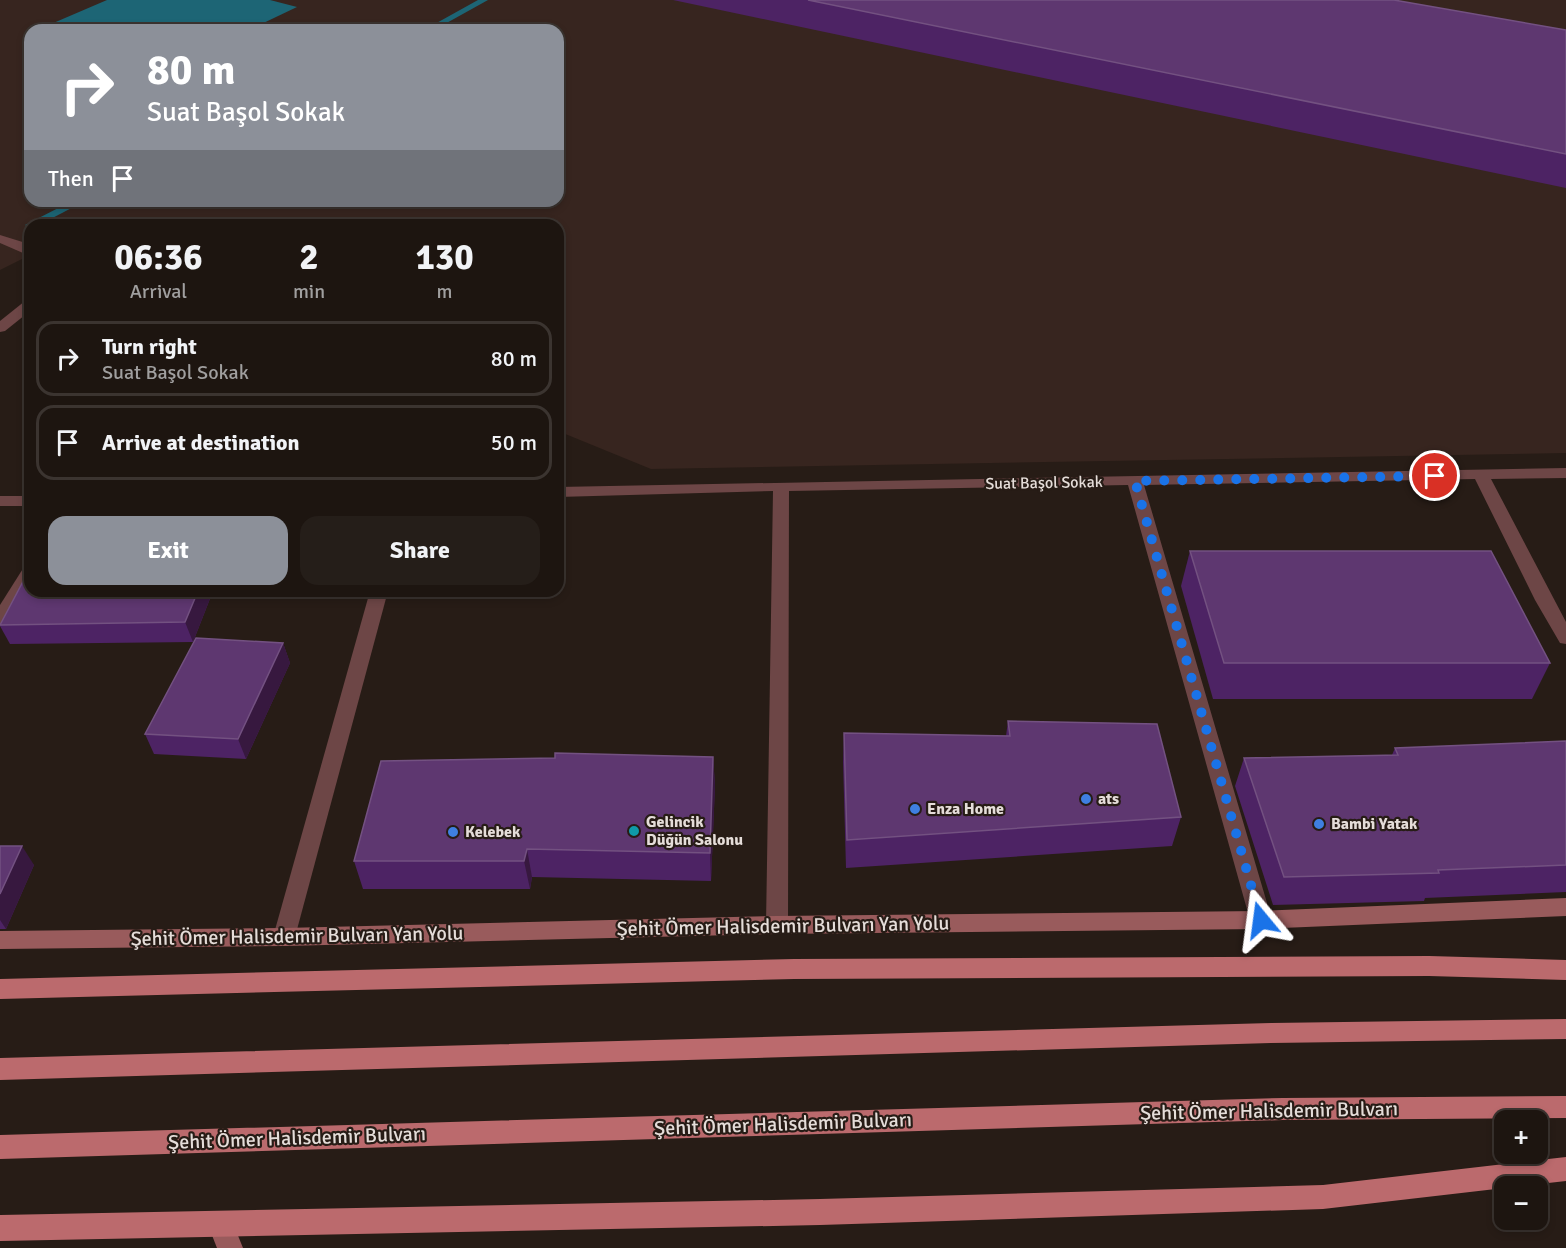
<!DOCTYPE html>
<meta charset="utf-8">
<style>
body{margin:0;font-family:Signika,sans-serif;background:#251e19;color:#f1f3f6;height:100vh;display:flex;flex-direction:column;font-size:22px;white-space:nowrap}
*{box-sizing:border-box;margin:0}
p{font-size:20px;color:#a09f9f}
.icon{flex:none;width:33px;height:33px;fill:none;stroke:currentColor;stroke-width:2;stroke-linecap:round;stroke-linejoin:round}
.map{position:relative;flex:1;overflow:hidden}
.sheet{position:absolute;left:24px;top:219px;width:540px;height:378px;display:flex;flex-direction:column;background:#1d1510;border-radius:18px;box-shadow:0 3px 9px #0003,0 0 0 2px #3b3430}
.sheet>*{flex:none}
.top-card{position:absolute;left:24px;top:24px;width:540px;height:183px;border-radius:18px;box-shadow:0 3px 9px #0003,0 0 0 2px #3b3430;background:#8c9099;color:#fff;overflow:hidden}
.controls{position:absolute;left:1494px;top:1110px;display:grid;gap:12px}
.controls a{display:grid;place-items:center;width:54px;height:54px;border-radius:12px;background:#1d1510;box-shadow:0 3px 9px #0003,0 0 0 2px #3b3430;font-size:30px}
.pin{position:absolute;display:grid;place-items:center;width:51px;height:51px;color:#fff;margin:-26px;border:3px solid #fff;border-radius:50%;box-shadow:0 2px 6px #0007}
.me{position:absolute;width:66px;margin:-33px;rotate:344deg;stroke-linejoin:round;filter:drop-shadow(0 0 4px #0008)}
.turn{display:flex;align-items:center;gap:21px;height:126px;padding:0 24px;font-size:27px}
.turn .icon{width:78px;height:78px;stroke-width:2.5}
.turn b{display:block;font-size:42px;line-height:51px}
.then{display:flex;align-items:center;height:57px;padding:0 24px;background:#0003;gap:12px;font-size:22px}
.eta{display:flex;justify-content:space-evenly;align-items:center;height:102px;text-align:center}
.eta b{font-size:36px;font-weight:700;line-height:42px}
.button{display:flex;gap:12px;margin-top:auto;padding:12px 24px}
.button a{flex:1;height:69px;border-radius:18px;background:#8c9099;color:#fff;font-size:24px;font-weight:700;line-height:69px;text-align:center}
.button a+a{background:#251e19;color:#f1f3f6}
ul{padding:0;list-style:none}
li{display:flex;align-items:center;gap:18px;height:75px;margin:0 12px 9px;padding:0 12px;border:3px solid #3b3430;border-radius:18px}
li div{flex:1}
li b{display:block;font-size:22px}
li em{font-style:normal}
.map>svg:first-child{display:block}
.industrial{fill:#37251f;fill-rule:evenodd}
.water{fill:#1d6575}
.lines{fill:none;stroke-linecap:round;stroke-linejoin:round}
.stream{fill:#1d6575;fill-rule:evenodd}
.lane{fill:#6d4646;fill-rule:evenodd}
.street{fill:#6d4646;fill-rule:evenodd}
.secondary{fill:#995b5c;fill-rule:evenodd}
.primary{fill:#bb6a6d;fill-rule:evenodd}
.wall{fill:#4d2364}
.shaded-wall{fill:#37183f}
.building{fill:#5e3770;stroke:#735181;stroke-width:1.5}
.route{stroke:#1a73e8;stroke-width:10;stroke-dasharray:0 18}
.shop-dot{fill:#3f7fe0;stroke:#271c16;stroke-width:2}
.culture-dot{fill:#0f9aa8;stroke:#271c16;stroke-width:2}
.labels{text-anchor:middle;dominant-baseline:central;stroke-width:4.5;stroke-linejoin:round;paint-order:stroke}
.street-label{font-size:16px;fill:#e5ddd9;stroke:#271c16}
.poi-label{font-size:16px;font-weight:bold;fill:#e5ddd9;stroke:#271c16;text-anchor:start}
.near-street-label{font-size:20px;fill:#e5ddd9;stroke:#271c16}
</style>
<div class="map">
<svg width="1566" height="1248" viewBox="0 0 1566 1248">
<rect width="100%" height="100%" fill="#271c16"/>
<path class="industrial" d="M0 0H1566V453L651 469 558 431V225H30V255L0 270ZM30 30H558V201H30Z"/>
<path class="water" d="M107 0H270L297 7 249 30H37Z"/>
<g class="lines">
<g class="stream">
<path d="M478 0H488L434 30H424Z"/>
<path d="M72 201H85L39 225H30V228L25 225Z"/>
</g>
<g class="lane">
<path d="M0 235 29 244 30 256 0 243Z"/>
<path d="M30 300V311L5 331 0 332V321L25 301Z"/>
</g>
<g class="street">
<path d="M1566 468V478L1491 479 1566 622V644L1560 643 1535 600 1475 479 1144 485 1272 920 1269 926 1261 929 1253 926 1250 920 1128 485 789 491 788 925 785 932 777 934 769 932 766 925 773 491 558 497V487Z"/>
<rect x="0" y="496" width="30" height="10"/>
<path d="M30 565V585L6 623 0 625V605L24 567Z"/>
<path d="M370 591H388L295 937 292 944 284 946 276 944 273 937Z"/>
</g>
<g class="secondary">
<path d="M1566 898V916L1261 929 777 934 284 946 0 949V931L284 928 777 916 1261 911Z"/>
<path d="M221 1212 230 1216 243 1248H217L208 1225 212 1216Z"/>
</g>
<g class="primary">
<path d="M1429 956 1566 960V980L1429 976 794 979 0 999V979L794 959Z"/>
<path d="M1566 1019V1039L1271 1043 0 1080V1058L1271 1023Z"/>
<path d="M1566 1096V1118L1283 1120 0 1159V1135L1283 1098Z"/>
<path d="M1566 1157V1181L1323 1209 820 1225 0 1241V1215L820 1199 1323 1185Z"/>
</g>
</g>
<g class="wall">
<path d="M673 0H1394L1566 30V188Z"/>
<path d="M1190 551 1550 663 1532 699H1213L1181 586Z"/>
<path d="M30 591H213L193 642 10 644 0 626V624Z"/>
<path d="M283 643 290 663 246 759 154 754 145 734Z"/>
<path d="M1008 721 1181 817 1172 846 846 868 843 762 844 733 1006 736Z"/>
<path d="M1566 741V892L1425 898 1424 901 1273 905 1235 786 1244 758 1392 755 1395 748Z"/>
<path d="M713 757 715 785 711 881 532 877 530 889H363L354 861 555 758Z"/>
<path d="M0 846 34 865 6 929H0Z"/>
</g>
<g class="shaded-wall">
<path d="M198 591H213L193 642 185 622Z"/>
<path d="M283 643 290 663 246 759 238 739Z"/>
<path d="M713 757 715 785 711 881 710 853Z"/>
<path d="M22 846 34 865 6 929 0 920V894Z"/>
<path d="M527 849 532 877 530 889 524 861Z"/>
</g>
<g class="building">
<path d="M808 0H1394L1566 30V154Z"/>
<path d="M1190 551H1491L1550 663H1224Z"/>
<path d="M27 574H30V591H198L185 622 0 625Z"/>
<path d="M196 638 283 643 238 739 145 734Z"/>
<path d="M1008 721 1157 724 1181 817 847 840 844 733 1010 736Z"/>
<path d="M1566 741V865L1438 870 1439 873 1284 877 1244 758 1398 755 1395 748Z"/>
<path d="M555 753 713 757 710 853 527 849 524 861H354L381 761 555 758Z"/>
<path d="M0 846H22L0 894Z"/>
</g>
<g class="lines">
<path class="route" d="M1261 920 1135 481 1435 476"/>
</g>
<g class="shop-dot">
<circle cx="1086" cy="799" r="6"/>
<circle cx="915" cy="809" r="6"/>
<circle cx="1319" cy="824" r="6"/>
<circle cx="453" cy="832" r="6"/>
</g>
<circle class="culture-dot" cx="634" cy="831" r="6"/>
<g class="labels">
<g class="street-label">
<text transform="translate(1044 483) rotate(-1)">Suat Başol Sokak</text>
</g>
<g class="poi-label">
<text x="1098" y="799">ats</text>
<text x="927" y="809">Enza Home</text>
<text x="646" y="822">Gelincik<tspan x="646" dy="18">Düğün Salonu</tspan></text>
<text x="1331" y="824">Bambi Yatak</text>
<text x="465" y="832">Kelebek</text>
</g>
<g class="near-street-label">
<text transform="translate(783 926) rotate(-1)">Şehit Ömer Halisdemir Bulvarı Yan Yolu</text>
<text transform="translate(297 936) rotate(-1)">Şehit Ömer Halisdemir Bulvarı Yan Yolu</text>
<text transform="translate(1269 1111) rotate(-1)">Şehit Ömer Halisdemir Bulvarı</text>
<text transform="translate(783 1124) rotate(-2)">Şehit Ömer Halisdemir Bulvarı</text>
<text transform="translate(297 1138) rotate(-2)">Şehit Ömer Halisdemir Bulvarı</text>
</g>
</g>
</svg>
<div class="controls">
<a>+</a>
<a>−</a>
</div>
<div class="pin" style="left:1435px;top:476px;background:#d93025"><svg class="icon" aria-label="arrive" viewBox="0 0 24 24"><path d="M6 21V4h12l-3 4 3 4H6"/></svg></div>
<svg class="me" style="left:1261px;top:920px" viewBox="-20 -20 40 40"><path d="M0-17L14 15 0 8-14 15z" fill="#1a73e8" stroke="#fff" stroke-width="4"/></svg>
<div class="top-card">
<div class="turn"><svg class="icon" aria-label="right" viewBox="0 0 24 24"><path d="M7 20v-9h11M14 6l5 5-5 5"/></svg><div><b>80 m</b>Suat Başol Sokak</div></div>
<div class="then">Then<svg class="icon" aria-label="arrive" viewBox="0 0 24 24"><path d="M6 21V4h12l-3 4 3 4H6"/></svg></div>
</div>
<section class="sheet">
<div class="eta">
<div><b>06:36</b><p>Arrival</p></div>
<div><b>2</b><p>min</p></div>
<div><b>130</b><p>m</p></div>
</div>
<ul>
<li><svg class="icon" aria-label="right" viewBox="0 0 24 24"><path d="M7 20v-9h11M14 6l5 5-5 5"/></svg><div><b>Turn right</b><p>Suat Başol Sokak</p></div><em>80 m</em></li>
<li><svg class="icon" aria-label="arrive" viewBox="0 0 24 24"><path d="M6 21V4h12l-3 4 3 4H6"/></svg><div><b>Arrive at destination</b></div><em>50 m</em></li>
</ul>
<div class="button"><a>Exit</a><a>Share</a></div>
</section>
</div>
